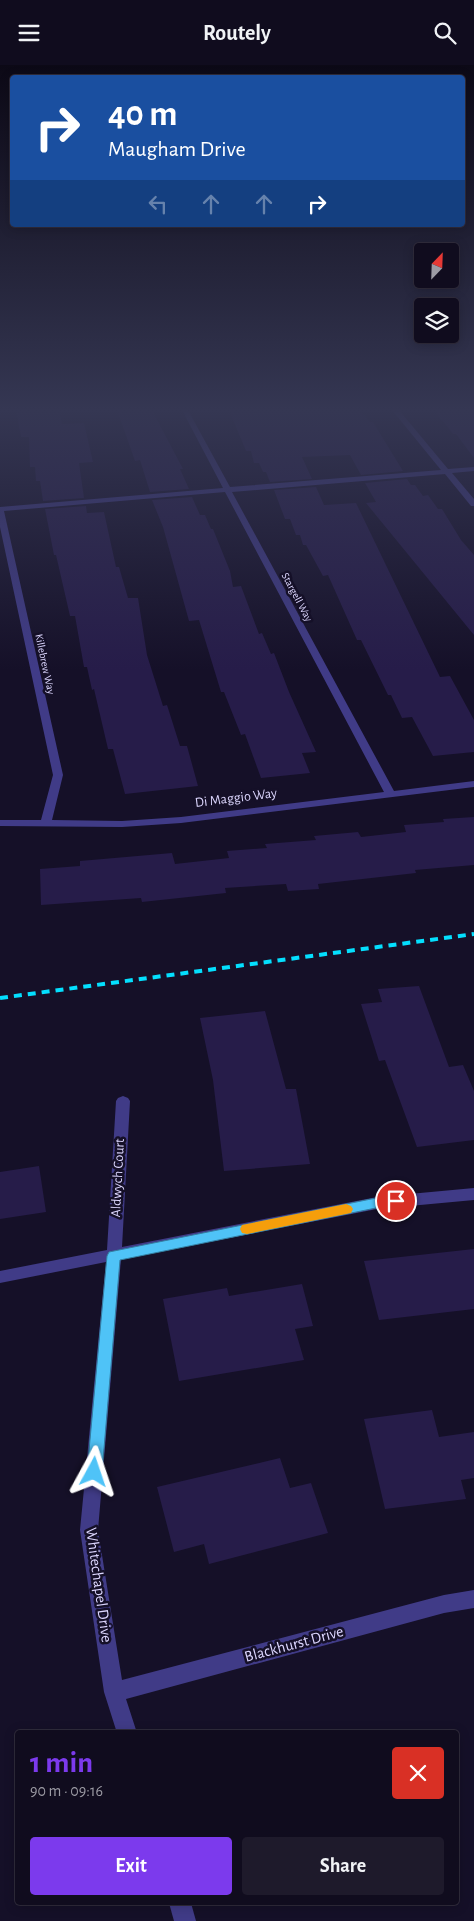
<!DOCTYPE html>
<meta charset="utf-8">
<style>
body{margin:0;font-family:"Alegreya Sans",sans-serif;background:#1e1a2b;color:#f1f3f6;height:100vh;display:flex;flex-direction:column;font-size:19px;white-space:nowrap}
*{box-sizing:border-box;margin:0}
p{font-size:16px;color:#9c9ba4}
.icon{flex:none;width:28px;height:28px;fill:none;stroke:currentColor;stroke-width:2;stroke-linecap:round;stroke-linejoin:round}
.map{position:relative;flex:1;overflow:hidden}
.panel{position:absolute;left:15px;top:1665px;width:444px;height:175px;display:flex;flex-direction:column;background:#100c1e;border-radius:5px;box-shadow:0 2px 12px #0003,0 0 0 1px #302c3c}
.panel>*{flex:none}
.banner{position:absolute;left:10px;top:10px;width:455px;height:152px;border-radius:5px;box-shadow:0 2px 12px #0003,0 0 0 1px #302c3c;background:#1a4fa0;color:#fff;overflow:hidden}
.needle{width:32px;rotate:23deg}
.fabs{position:absolute;left:414px;top:178px;display:grid;gap:10px}
.fabs a{display:grid;place-items:center;width:45px;height:45px;border-radius:5px;background:#100c1e;box-shadow:0 2px 12px #0003,0 0 0 1px #302c3c;font-size:25px}
.pin{position:absolute;display:grid;place-items:center;width:42px;height:42px;color:#fff;margin:-21px;border:2px solid #fff;border-radius:50%;box-shadow:0 1px 5px #0007}
.me{position:absolute;width:55px;margin:-28px;rotate:5deg;stroke-linejoin:round;filter:drop-shadow(0 0 4px #0008)}
.turn{display:flex;align-items:center;gap:18px;height:105px;padding:0 15px;font-size:22px}
.turn .icon{width:65px;height:65px;stroke-width:2.5}
.turn b{display:block;font-size:35px;line-height:42px}
.lanes{display:flex;align-items:center;height:48px;padding:0 15px;background:#0003;justify-content:center;gap:25px;direction:ltr}
.lanes .off{opacity:.35}
.round{display:grid;place-items:center;flex:none;width:52px;height:52px;border-radius:5px;background:#1e1a2b}
.head{display:flex;align-items:center;justify-content:space-between;height:85px;padding:0 15px}
h1{font-size:30px;font-weight:700;line-height:38px;color:#7c3aed}
.cta{display:flex;gap:10px;margin-top:auto;padding:10px 15px}
.cta a{flex:1;height:58px;border-radius:5px;background:#7c3aed;color:#fff;font-size:20px;font-weight:700;line-height:58px;text-align:center}
.cta a+a{background:#1e1a2b;color:#f1f3f6}
header{display:flex;justify-content:space-between;align-items:center;height:65px;padding:0 15px;background:#100c1e;font-size:22px;font-weight:700}
.map>svg:first-child{display:block}
.building{fill:#261c49}
.lines{fill:none;stroke-linecap:round;stroke-linejoin:round}
.minor{fill:#403b87;fill-rule:evenodd}
.rail{stroke:#04dffe;stroke-width:4;stroke-dasharray:8 6;stroke-linecap:butt}
.route{fill:#4fc3f7;stroke:#337fa1}
.slow{fill:#f59e0b}
.labels{text-anchor:middle;dominant-baseline:central;stroke-width:5;stroke-linejoin:round;paint-order:stroke}
.far-street-label{font-size:11px;fill:#ddd7ff;stroke:#151028}
.street-label{font-size:14px;fill:#ddd7ff;stroke:#151028}
.near-street-label{font-size:16px;fill:#ddd7ff;stroke:#151028}
</style>
<header><svg class="icon" aria-label="menu" viewBox="0 0 24 24"><path d="M4 6h16M4 12h16M4 18h16"/></svg>Routely<svg class="icon" aria-label="search" viewBox="0 0 24 24"><circle cx="10" cy="10" r="6"/><path d="M15 15l6 6"/></svg></header>
<div class="map">
<svg width="474" height="1856" viewBox="0 0 474 1856">
<rect width="100%" height="100%" fill="#151028"/>
<g class="building">
<path d="M16 345H59L62 359 84 358 93 397 79 398 84 433 43 436 40 416H36L35 402H30L29 372H21Z"/>
<path d="M117 345H152L183 404H180L189 424 150 427 140 395 135 396Z"/>
<path d="M229 345 361 346 370 357H373L403 406 361 410 350 390 302 392 312 414 270 417 266 407H263L259 398H254L251 386H246Z"/>
<path d="M434 345H474V393L456 369H453Z"/>
<path d="M407 414 411 420H415L423 431 428 430 438 444H442L461 475 474 490V570L366 438 376 437 365 418Z"/>
<path d="M316 422 324 440 356 438 440 612 450 611 474 655V687L433 691 412 652 402 653 391 630H388L361 575H357L328 510 323 511 306 480H303L300 470H296L290 454H285L274 425Z"/>
<path d="M192 432 200 450H205L211 464H213L230 506 233 522 241 521 259 569 262 568 271 589 274 588 289 627 316 687 302 688 310 708 261 713 245 669 241 670 224 627H221L199 555 189 556 163 462 152 435Z"/>
<path d="M86 441 87 448 104 447 116 502H119L128 533H138L147 590 163 641 167 640 180 681H187L198 721 125 729 113 684H108L94 624 92 625 87 602H84L75 551H70L56 490H54L45 444Z"/>
<path d="M474 752V800L415 805 416 808 318 819 319 824 288 826 286 819 225 823 226 828 142 837 141 833 41 840 40 804 80 801V796L172 788 175 799 229 793 227 786 267 783 265 779 316 775 314 771 358 767 361 772 406 767 404 760 444 757 443 754Z"/>
<path d="M419 921 449 1002 463 1000 474 1026V1075L417 1082 385 995 379 996 361 939 382 937 378 924Z"/>
<path d="M265 946 286 1024H296L310 1099 224 1106 213 1015 200 953Z"/>
<path d="M39 1101 46 1147 0 1154V1107Z"/>
<path d="M474 1184V1244L379 1255 364 1196Z"/>
<path d="M302 1219 313 1261 295 1264 304 1295 179 1316 163 1234 227 1223 229 1231Z"/>
<path d="M432 1345 439 1372 474 1367V1413L461 1415 466 1434 385 1444 364 1354Z"/>
<path d="M280 1393 290 1423 311 1418 328 1468 209 1499 204 1479 174 1487 157 1422Z"/>
</g>
<g class="lines">
<g class="minor">
<path d="M182 345H188L230 422 441 405 392 345H399L448 404 474 402V406L452 408 474 434V441H471L445 409 232 427 394 726 474 716V722L181 758 122 762 0 761V755H41L53 710 0 462V442L223 423ZM225 427 384 727 181 752 122 756 52 755 63 710 4 446Z"/>
<path d="M123 1031 128 1033 130 1036 122 1182 377 1132 474 1123V1135L377 1144 121 1194 98 1465 122 1615 444 1530 474 1525V1543L444 1548 126 1634 137 1668H117L104 1627 80 1465 106 1197 0 1218V1206L107 1185 116 1036 118 1033Z"/>
<path d="M169 1838H191L196 1856H174Z"/>
</g>
<path class="rail" d="M0 933 474 869"/>
</g>
<linearGradient id="sky" x2="0" y2="1"><stop stop-color="#0c0916"/><stop offset="0.57" stop-color="#353753"/><stop offset="1" stop-color="#353753" stop-opacity="0"/></linearGradient>
<rect width="474" height="605" fill="url(#sky)"/>
<path class="route" d="M396 1131 401 1133 403 1136 401 1140 376 1143 120 1195 102 1407 100 1412 94 1414 89 1412 87 1407 107 1191 109 1187 376 1133Z"/>
<path class="slow" d="M346 1139 351 1141 353 1144 351 1148 346 1149 247 1169 242 1168 240 1164 242 1160 247 1159Z"/>
<g class="labels">
<g class="far-street-label">
<text transform="translate(297 532) rotate(62)">Stargell Way</text>
<text transform="translate(45 599) rotate(78)">Killebrew Way</text>
</g>
<g class="street-label">
<text transform="translate(236 733) rotate(-7)">Di Maggio Way</text>
<text transform="translate(118 1113) rotate(-87)">Aldwych Court</text>
</g>
<g class="near-street-label">
<text transform="translate(99 1520) rotate(82)">Whitechapel Drive</text>
<text transform="translate(294 1579) rotate(-15)">Blackhurst Drive</text>
</g>
</g>
</svg>
<div class="fabs">
<a><svg class="needle" viewBox="-14 -14 28 28"><path d="M0-13l5 13h-10z" fill="#e53935"/><path d="M0 13l5-13h-10z" fill="#9c9ba4"/></svg></a>
<a><svg class="icon" aria-label="layers" viewBox="0 0 24 24"><path d="M12 4l9 5-9 5-9-5zM3 14l9 5 9-5"/></svg></a>
</div>
<div class="pin" style="left:396px;top:1136px;background:#d93025"><svg class="icon" aria-label="arrive" viewBox="0 0 24 24"><path d="M6 21V4h12l-3 4 3 4H6"/></svg></div>
<svg class="me" style="left:94px;top:1407px" viewBox="-20 -20 40 40"><path d="M0-17L14 15 0 8-14 15z" fill="#4fc3f7" stroke="#fff" stroke-width="4"/></svg>
<div class="banner">
<div class="turn"><svg class="icon" aria-label="right" viewBox="0 0 24 24"><path d="M7 20v-9h11M14 6l5 5-5 5"/></svg><div><b>40 m</b>Maugham Drive</div></div>
<div class="lanes"><svg class="icon off" aria-label="left" viewBox="0 0 24 24"><path d="M17 20v-9H6M10 6l-5 5 5 5"/></svg><svg class="icon off" aria-label="ahead" viewBox="0 0 24 24"><path d="M12 20V5M6 11l6-6 6 6"/></svg><svg class="icon off" aria-label="ahead" viewBox="0 0 24 24"><path d="M12 20V5M6 11l6-6 6 6"/></svg><svg class="icon" aria-label="right" viewBox="0 0 24 24"><path d="M7 20v-9h11M14 6l5 5-5 5"/></svg></div>
</div>
<section class="panel">
<div class="head"><div><h1>1 min</h1><p>90 m · 09:16</p></div><a class="round" style="background:#d93025;color:#fff"><svg class="icon" aria-label="close" viewBox="0 0 24 24"><path d="M6 6l12 12M18 6L6 18"/></svg></a></div>
<div class="cta"><a>Exit</a><a>Share</a></div>
</section>
</div>
